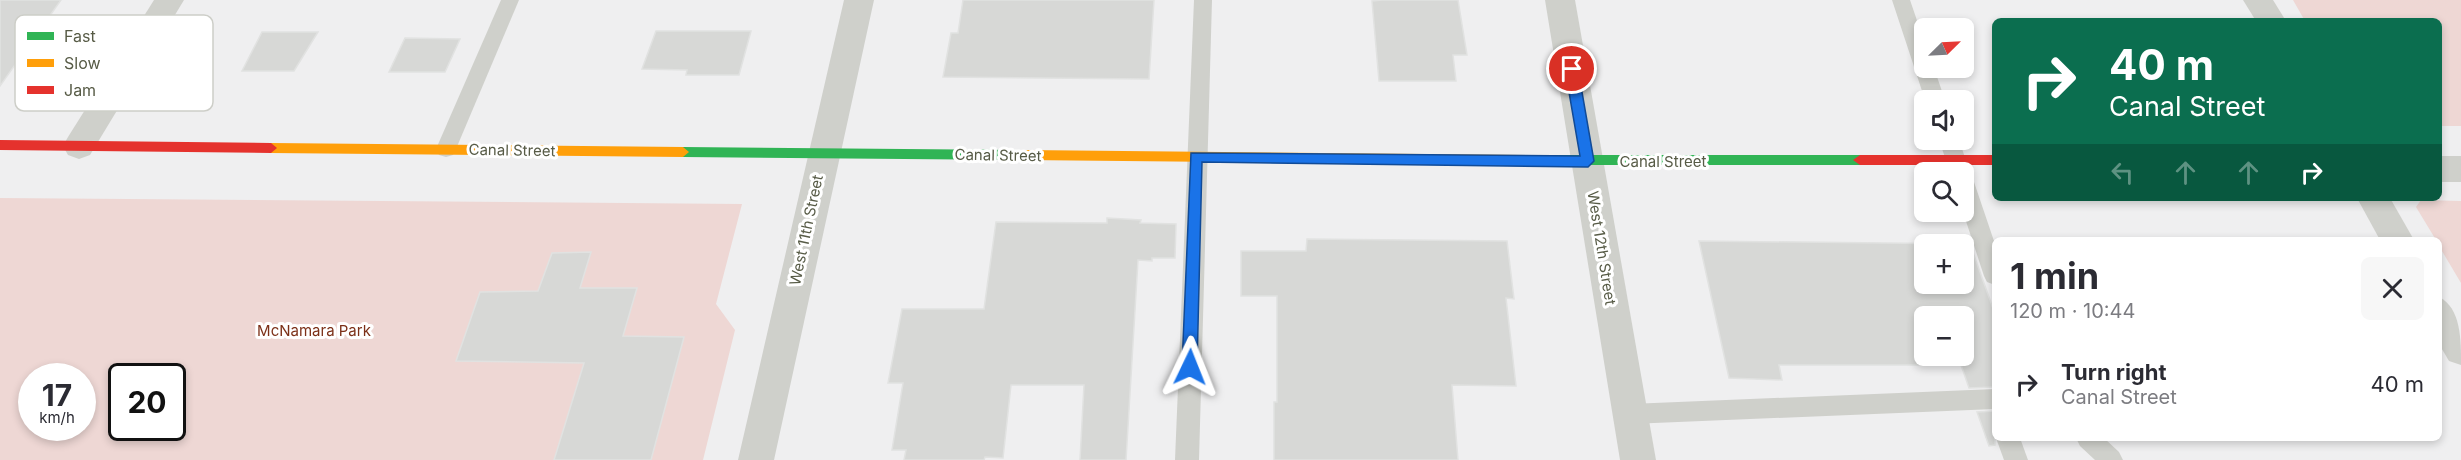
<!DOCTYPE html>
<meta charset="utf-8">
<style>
body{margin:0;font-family:Inter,sans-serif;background:#f7f7f7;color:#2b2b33;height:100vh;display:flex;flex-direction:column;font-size:22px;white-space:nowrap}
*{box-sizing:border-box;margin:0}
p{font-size:20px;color:#7c7c81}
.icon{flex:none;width:33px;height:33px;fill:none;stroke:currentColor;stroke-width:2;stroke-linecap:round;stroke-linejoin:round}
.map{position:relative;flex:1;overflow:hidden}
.side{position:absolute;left:1992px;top:237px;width:450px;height:204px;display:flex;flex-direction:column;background:#fff;border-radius:9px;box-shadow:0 3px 9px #0003}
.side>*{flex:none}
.hud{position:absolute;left:1992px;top:18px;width:450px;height:183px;border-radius:9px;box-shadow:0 3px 9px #0003;background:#0b6e4f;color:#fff;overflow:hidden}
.needle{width:39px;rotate:66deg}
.tools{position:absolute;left:1914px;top:18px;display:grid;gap:12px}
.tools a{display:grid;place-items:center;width:60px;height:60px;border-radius:9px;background:#fff;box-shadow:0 3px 9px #0003;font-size:30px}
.speed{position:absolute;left:18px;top:363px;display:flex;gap:12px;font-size:30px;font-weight:700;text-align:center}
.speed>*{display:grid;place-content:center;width:78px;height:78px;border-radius:50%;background:#fff;box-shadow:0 3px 9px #0003;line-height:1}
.speed small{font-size:15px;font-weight:400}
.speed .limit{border:3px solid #111;border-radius:9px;background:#fff;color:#111}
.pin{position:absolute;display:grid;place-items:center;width:51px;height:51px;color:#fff;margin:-26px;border:3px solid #fff;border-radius:50%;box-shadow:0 2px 6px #0007}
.me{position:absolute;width:66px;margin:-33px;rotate:2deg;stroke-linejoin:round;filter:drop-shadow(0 0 4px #0008)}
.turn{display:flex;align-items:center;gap:21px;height:126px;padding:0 18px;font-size:27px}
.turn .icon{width:78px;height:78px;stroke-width:2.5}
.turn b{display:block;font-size:42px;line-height:51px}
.lanes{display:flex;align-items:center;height:57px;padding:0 18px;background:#0003;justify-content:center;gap:30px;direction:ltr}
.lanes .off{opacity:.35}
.round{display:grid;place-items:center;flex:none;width:63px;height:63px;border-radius:9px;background:#f7f7f7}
.summary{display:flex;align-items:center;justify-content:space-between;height:102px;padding:0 18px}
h1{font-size:36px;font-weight:700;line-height:45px}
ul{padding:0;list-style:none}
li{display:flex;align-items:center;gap:18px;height:90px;padding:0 18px}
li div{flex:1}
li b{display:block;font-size:22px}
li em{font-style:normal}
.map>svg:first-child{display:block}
.green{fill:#eed7d4;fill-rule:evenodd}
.building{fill:#d7d8d6;stroke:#e1e2e1;stroke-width:1.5;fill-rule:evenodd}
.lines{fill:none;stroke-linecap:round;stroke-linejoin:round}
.lane{fill:#cfd0cb;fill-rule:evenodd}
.street{fill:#cfd0cb;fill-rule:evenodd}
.fast{fill:#30b455;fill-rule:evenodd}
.slow{fill:#ff9f0a;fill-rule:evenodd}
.jam{fill:#e5322d;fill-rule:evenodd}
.route{fill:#1a73e8;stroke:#114b97;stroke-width:1.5}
.labels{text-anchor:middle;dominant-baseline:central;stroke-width:6;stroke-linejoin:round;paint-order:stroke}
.street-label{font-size:15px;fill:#575b46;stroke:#fff}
.park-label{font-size:15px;fill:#7c3018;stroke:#fff}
.key{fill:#fff;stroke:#cdcec8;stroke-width:1.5}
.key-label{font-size:16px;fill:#575b46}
</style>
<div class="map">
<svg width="2461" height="460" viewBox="0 0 2461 460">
<rect width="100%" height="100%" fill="#efeff0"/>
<g class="green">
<path d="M2293 0H2461V126H2439V21H2305Z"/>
<path d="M0 198 742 204 716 304 735 330 703 460H0ZM32 376H82V428H32ZM122 376H172V428H122Z"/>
<path d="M2421 200 2461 201V283L2439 246V240H2436L2416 207Z"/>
</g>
<g class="building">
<path d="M0 0H61L0 86Z"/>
<path d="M963 0H1154L1149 79 943 77 951 33H958Z"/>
<path d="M1382 0H1458L1467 55H1453L1456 81H1379L1372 1Z"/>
<path d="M656 31H751L739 75H686L687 70 642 69Z"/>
<path d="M262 32H318L294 71H242Z"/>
<path d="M405 38 460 39 445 72H389Z"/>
<path d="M1107 218 1141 220 1140 223 1176 224 1175 258H1152V261L1138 260 1126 460H1080L1084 385H1011L1003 458 985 457 984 460H904L906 450H892L903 383H888L902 309H984L996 222 1107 223Z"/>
<path d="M1307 239 1507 241 1514 299 1506 298 1516 386 1452 385 1458 460H1274V402H1277V296H1241V251H1306Z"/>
<path d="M1699 241 1970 244 1995 314V387L1969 388 1961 365H1779L1782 380 1729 378ZM1924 244H1964V284H1924ZM1924 316H1964V356H1924Z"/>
<path d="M591 252 580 288H637L623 336 684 337 651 460H554L584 363 456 361 480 292 538 291 552 253Z"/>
<path d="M1995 411V445L1989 446 1977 412Z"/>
</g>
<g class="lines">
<g class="lane">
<path d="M501 0H519L456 149 453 155 446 157 439 155 436 149Z"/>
<path d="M1194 0H1212L1199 460H1175Z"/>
<path d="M1892 0H1910L1924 41V68H1934L1945 100H1925Z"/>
<path d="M1939 140H1959L1970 172 1969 175 1974 182 1995 244V285L1987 282 1984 276 1963 212 1964 172H1950Z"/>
<path d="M1995 389V409L1630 424 1622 421 1619 414 1622 407 1630 404Z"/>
<path d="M1996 438H2020L2028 460H2004Z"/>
<path d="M2076 438H2104L2119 452 2123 460H2095L2080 446Z"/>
</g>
<g class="street">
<path d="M154 0H184L90 155 79 159 68 155 63 146 68 137Z"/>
<path d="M844 0H874L774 460H738Z"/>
<path d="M1545 0H1575L1656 460H1620Z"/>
<path d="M2243 0H2273L2286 21H2256Z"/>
<rect x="2439" y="156" width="22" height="26"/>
<path d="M2357 198H2390L2414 240H2380Z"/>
<path d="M2439 297C2461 308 2461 339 2461 365L2449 361 2439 344Z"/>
</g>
<g class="fast">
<path d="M683 147 1024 150 1030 155 1024 160 683 157 677 152Z"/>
<path d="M1530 155H1860L1867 160 1860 165H1530L1523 160Z"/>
</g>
<g class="slow">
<path d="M271 143 683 147 689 152 683 157 271 153 265 148Z"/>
<path d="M1024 150 1530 155 1537 160 1530 165 1024 160 1018 155Z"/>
</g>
<g class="jam">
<path d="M0 140 271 143 277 148 271 153 0 150Z"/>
<path d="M1860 155H1995V165H1860L1853 160Z"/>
</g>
</g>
<path class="route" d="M1572 64 1578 69 1594 161 1588 167 1202 162 1197 367 1195 371 1190 373 1184 371 1182 367 1191 153 1580 156 1565 69Z"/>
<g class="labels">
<g class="street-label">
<text transform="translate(512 150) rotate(1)">Canal Street</text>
<text transform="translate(998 155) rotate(1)">Canal Street</text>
<text x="1663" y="161">Canal Street</text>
<text transform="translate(806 230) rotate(-78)">West 11th Street</text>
<text transform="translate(1602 248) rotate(81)">West 12th Street</text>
</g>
<g class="park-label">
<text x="314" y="330">McNamara Park</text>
</g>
</g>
<rect x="15" y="15" width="198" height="96" rx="9" class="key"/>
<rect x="27" y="32" width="27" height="8" fill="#30b455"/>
<rect x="27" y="59" width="27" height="8" fill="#ff9f0a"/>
<rect x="27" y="86" width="27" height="8" fill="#e5322d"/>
<g class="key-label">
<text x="64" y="42">Fast</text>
<text x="64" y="69">Slow</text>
<text x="64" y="96">Jam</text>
</g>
</svg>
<div class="tools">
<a><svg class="needle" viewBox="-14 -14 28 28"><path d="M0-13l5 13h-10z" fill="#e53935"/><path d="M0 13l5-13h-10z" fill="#7c7c81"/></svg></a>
<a><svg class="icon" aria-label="sound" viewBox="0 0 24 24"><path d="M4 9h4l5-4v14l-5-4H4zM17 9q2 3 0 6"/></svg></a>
<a><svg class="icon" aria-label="search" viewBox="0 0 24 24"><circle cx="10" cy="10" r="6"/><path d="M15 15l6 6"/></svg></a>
<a>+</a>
<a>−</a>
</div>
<div class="speed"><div>17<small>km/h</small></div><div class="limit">20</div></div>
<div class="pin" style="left:1572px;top:69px;background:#d93025"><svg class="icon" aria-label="arrive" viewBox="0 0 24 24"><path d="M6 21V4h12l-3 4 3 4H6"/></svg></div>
<svg class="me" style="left:1190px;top:367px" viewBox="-20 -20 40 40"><path d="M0-17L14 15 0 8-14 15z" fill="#1a73e8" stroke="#fff" stroke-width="4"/></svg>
<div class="hud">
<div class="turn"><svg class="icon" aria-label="right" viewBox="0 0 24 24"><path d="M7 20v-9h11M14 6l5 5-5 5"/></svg><div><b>40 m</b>Canal Street</div></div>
<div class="lanes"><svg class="icon off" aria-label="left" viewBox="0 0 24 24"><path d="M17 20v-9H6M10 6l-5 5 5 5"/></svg><svg class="icon off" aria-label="ahead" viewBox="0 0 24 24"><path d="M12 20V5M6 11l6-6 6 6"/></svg><svg class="icon off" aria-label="ahead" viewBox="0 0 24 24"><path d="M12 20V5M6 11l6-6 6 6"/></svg><svg class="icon" aria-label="right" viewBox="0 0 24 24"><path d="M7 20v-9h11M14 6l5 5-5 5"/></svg></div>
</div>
<section class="side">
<div class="summary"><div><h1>1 min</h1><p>120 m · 10:44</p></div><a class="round"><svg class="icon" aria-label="close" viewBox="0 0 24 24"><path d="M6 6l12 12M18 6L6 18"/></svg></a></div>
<ul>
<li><svg class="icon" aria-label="right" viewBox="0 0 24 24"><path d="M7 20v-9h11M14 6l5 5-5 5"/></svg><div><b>Turn right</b><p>Canal Street</p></div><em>40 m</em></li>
</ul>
</section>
</div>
